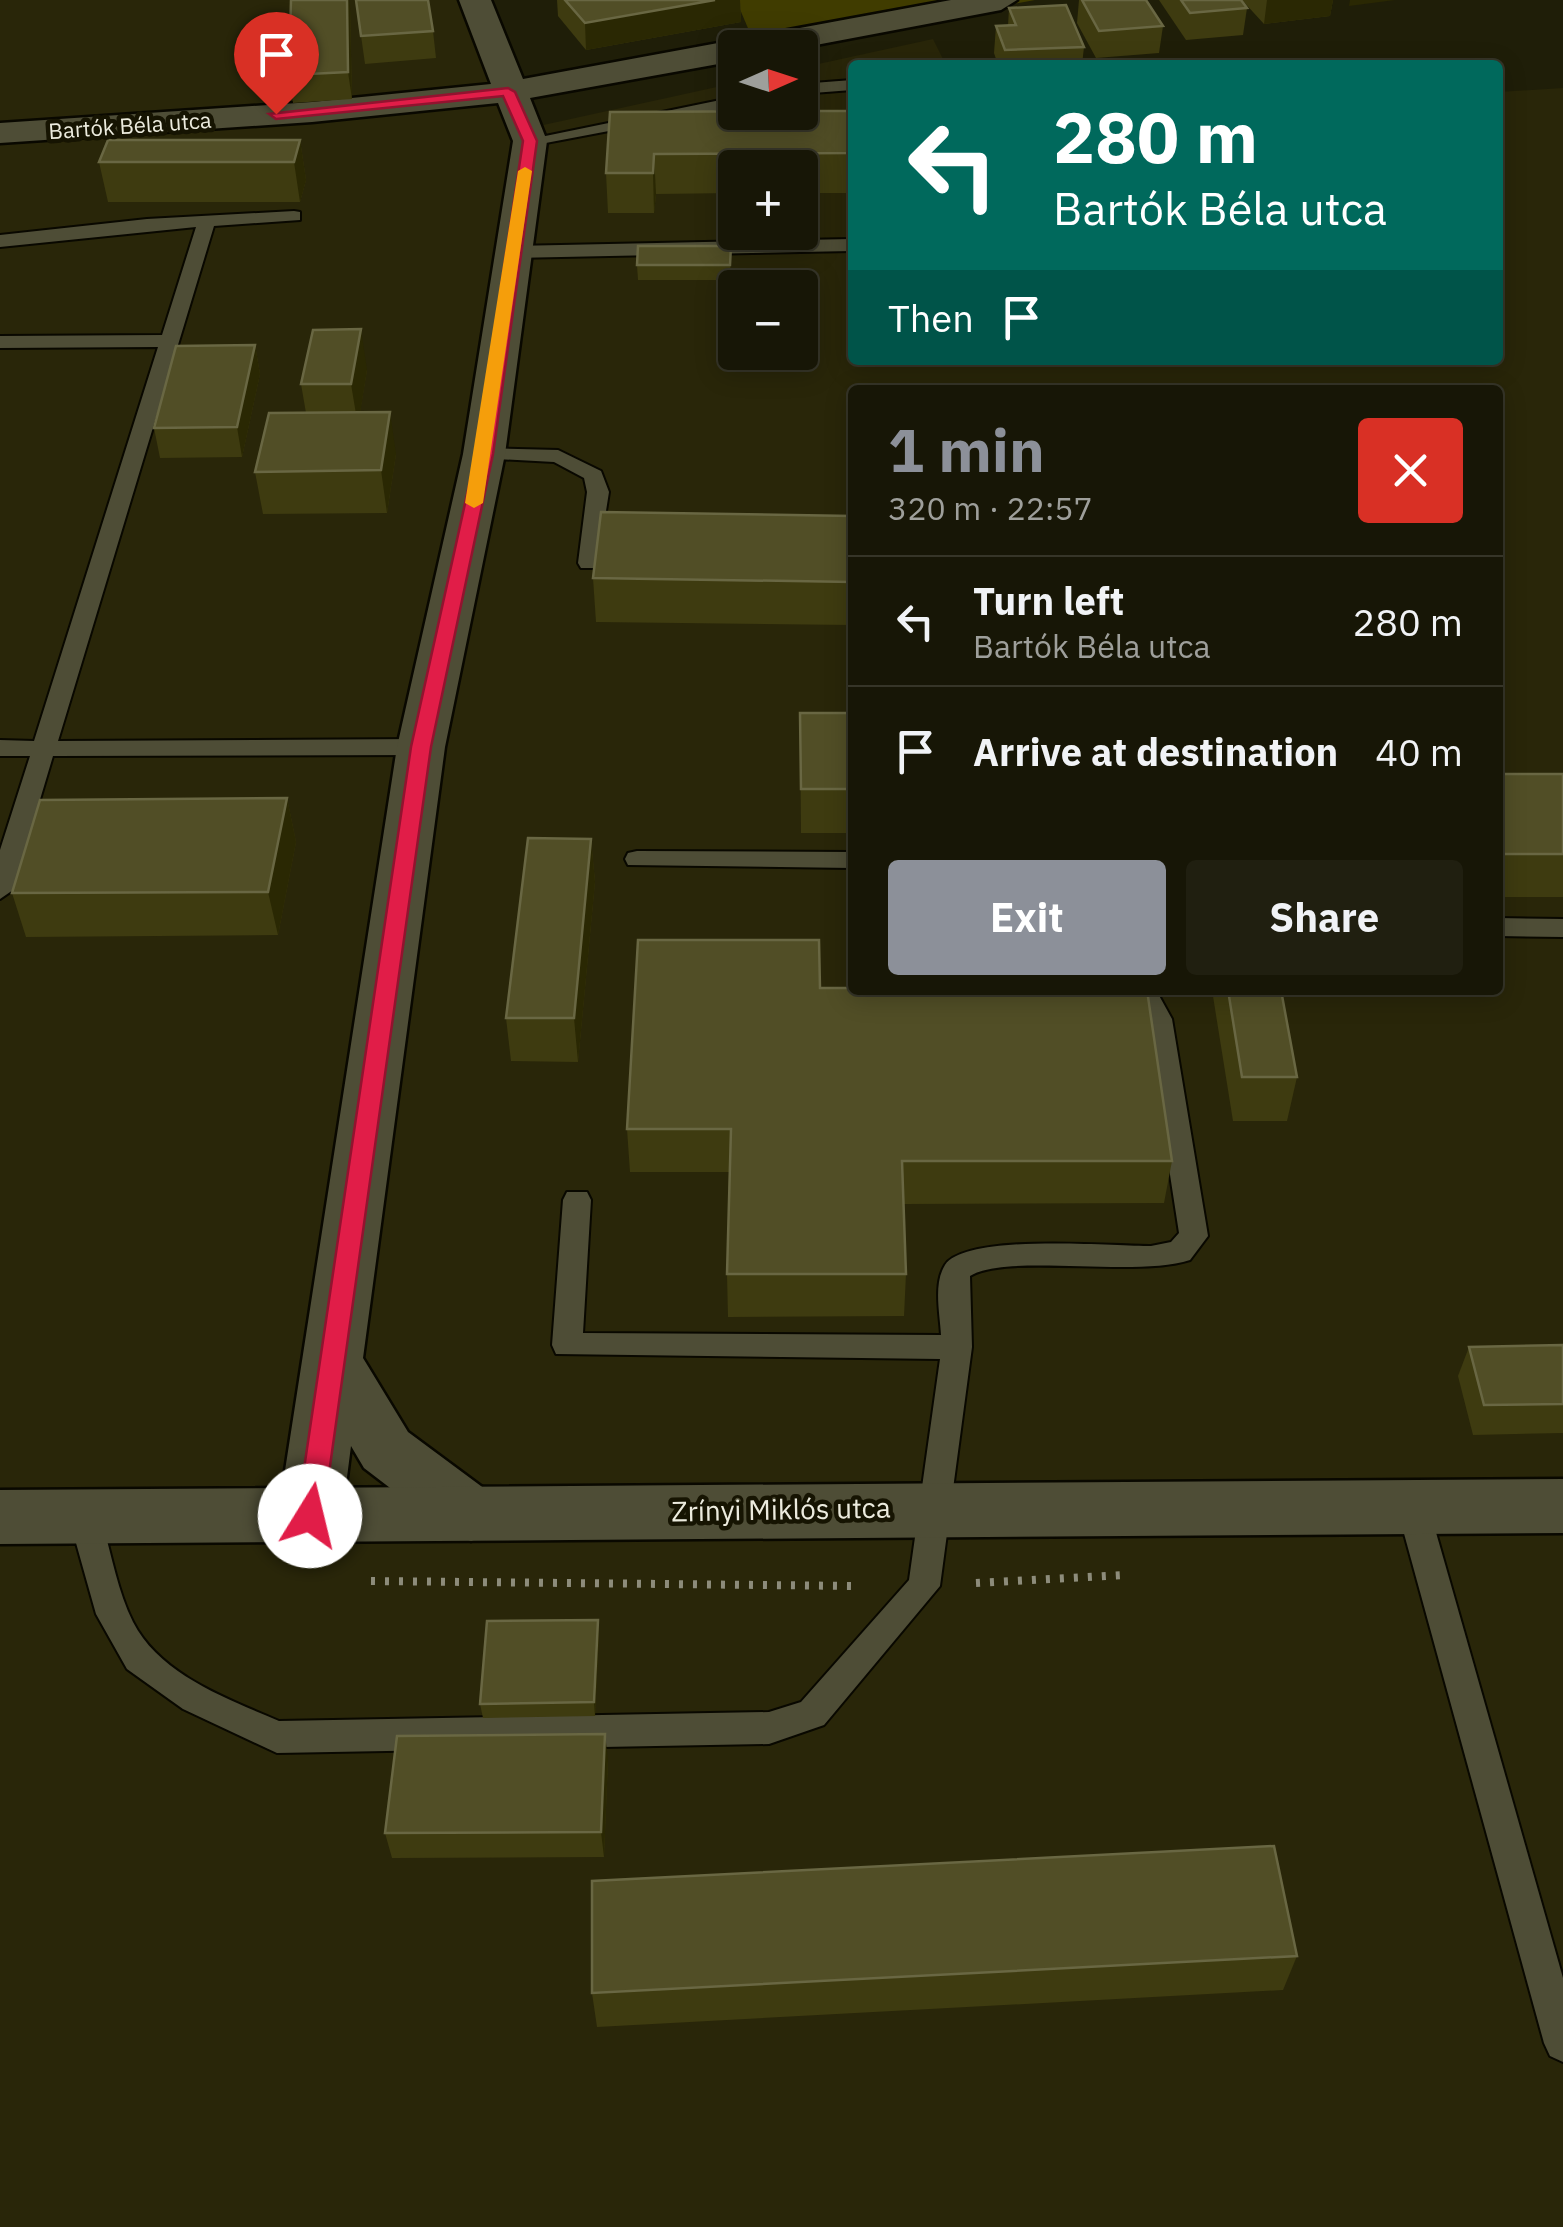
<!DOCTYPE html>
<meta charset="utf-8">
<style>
body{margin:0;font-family:"IBM Plex Sans",sans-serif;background:#201f10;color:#f1f3f6;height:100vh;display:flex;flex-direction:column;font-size:38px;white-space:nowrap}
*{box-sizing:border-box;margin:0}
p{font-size:32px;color:#9e9f9b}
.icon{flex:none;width:55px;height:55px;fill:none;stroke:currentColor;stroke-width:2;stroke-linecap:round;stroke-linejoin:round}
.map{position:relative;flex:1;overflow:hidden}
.sheet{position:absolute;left:848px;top:385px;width:655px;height:610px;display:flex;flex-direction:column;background:#171606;border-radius:10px;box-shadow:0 5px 25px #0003,0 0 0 2px #363528}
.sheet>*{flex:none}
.guide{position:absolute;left:848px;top:60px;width:655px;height:305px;border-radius:10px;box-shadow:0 5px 25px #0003,0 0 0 2px #363528;background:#00695c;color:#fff;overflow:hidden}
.needle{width:65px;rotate:87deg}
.tools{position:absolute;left:718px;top:30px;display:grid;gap:20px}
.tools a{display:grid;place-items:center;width:100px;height:100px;border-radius:10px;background:#171606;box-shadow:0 5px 25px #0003,0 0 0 2px #363528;font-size:50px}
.pin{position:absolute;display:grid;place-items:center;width:85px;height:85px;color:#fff;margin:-102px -42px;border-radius:50% 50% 50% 0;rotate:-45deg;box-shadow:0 0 10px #0007}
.pin .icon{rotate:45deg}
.me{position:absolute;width:110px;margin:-55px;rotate:9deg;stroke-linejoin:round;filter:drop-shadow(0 0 8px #0008)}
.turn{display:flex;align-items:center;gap:35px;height:210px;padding:0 40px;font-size:45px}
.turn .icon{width:130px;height:130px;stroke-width:2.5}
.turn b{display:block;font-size:70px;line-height:85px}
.then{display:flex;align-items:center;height:95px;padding:0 40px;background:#0003;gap:20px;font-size:38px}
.round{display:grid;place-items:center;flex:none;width:105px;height:105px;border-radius:10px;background:#201f10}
.headline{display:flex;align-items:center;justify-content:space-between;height:170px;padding:0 40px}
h1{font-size:60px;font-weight:800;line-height:75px;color:#8c9099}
.action{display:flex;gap:20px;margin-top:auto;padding:20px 40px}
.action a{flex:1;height:115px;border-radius:10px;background:#8c9099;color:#fff;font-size:40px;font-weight:800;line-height:115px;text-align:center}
.action a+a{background:#201f10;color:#f1f3f6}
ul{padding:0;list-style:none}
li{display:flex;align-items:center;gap:30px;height:130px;padding:0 40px;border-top:2px solid #363528}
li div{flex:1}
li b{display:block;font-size:38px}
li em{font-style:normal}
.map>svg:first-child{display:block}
.built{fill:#292609;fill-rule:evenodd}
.green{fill:#403c00}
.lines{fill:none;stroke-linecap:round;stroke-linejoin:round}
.service-casing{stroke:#090800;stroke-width:4}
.minor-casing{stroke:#090800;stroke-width:5}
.secondary-casing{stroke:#090800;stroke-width:5}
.path{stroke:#8d8c7b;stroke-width:8;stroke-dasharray:4 10;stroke-linecap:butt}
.service{fill:#4e4d36;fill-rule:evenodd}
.minor{fill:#4e4d36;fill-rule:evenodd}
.secondary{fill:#4e4d36;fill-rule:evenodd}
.wall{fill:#3e3b10}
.shaded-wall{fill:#2a2803}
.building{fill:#514e26;stroke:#696743;stroke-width:2.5}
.route{fill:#e11d48;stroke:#92132f;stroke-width:2.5}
.slow{fill:#f59e0b}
.labels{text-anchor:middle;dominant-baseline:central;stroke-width:9;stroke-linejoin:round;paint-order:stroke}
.far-street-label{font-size:22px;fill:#ecebde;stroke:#161402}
.street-label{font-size:28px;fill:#ecebde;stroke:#161402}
</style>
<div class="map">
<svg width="1563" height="2227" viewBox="0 0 1563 2227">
<rect width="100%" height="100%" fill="#1f1e08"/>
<path class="built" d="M0 0H459L525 129 735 83V112H800V68L933 39 946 65H852V360H1498V92L1563 88V2227H0ZM735 168H800V232H735ZM735 288H800V352H735ZM852 390H1498V990H852Z"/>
<path class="green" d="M736 0H1035L769 48 756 47Z"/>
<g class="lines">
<defs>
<g id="service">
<path d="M852 80V90L800 94V84Z"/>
<path d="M735 97V107L530 146 521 141Z"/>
<path d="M294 211 300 212V220L214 226 58 741 421 739 433 747 421 755 53 756 13 890 0 899V850L30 756H0V740L34 741 158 347 0 348V336L162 335 196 227 0 247V235L147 219Z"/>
<path d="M852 239V251L513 258 504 252 513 246Z"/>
<path d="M484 448 558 450 601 471 609 492 597 568H581L578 563 587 492 584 478 554 462 477 458V450Z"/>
<path d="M637 851 852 852V868L628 865 625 859 628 853Z"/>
<path d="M1498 918 1563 919V937L1498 936Z"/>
<path d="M1130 990H1156L1172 1019 1208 1236 1190 1260C1134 1278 1007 1253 970 1276L972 1347 940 1586 824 1725 769 1744 277 1753 183 1709 127 1669 96 1614 69 1518 74 1508 85 1504 96 1508 101 1518C111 1552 117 1590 133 1622 160 1675 228 1699 279 1721L769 1712 801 1702 909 1580 940 1359 556 1354 552 1345 563 1200 567 1192H587L591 1200 583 1333 941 1335C940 1314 933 1284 945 1265 966 1233 1112 1246 1151 1246L1171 1242 1179 1233 1146 1019Z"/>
<path d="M1413 1494 1424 1498 1429 1508 1563 1978V2062L1550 2056 1544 2043 1397 1508 1402 1498Z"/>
</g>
<path id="minor" d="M459 0H491L523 79 951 0H1017L1001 10 800 48H735V61L530 98 547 141 505 454 445 747 363 1358 408 1432 493 1495 503 1514 493 1533 471 1541 449 1533 364 1468 351 1446 342 1516 332 1535 310 1543 288 1535 278 1516 397 747 463 454 513 141 498 103 312 122 0 143V123L312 102 491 84Z"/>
<path id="secondary" d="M1563 1479V1533L0 1544V1490Z"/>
</defs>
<use href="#service" class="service-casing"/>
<use href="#minor" class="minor-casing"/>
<use href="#secondary" class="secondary-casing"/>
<g class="path">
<path d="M371 1581 859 1586"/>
<path d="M976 1583 1123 1575"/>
</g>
<use href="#service" class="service"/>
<use href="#minor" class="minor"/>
<use href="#secondary" class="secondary"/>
</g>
<g class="wall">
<path d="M356 0 433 31 436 58 365 64Z"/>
<path d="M557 0H740L741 22 586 50 558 16Z"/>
<path d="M1079 0H1146L1163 26 1159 53 1096 58 1077 23Z"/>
<path d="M1159 0H1241L1247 8 1243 35 1186 40Z"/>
<path d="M1242 0H1333L1330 16 1264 24Z"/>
<path d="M350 7 352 99 293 103 289 75Z"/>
<path d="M1009 8 1084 47 1082 65H998L994 53 996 26H1008Z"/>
<path d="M852 111V193H800V168H735V193L656 194 654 213H608L606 173 610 112Z"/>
<path d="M300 140 306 180 300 202H108L99 162Z"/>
<path d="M731 246 730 280H638L637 265Z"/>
<path d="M255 345 260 374 242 457 160 458 154 428Z"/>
<path d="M367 370 360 412 396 454 387 513 263 514 255 472 306 413 301 384Z"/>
<path d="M852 516V625L596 622 593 578Z"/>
<path d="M800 713H852V833H801Z"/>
<rect x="1498" y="774" width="65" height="123"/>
<path d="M287 798 296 842 278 935 26 937 12 893Z"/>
<path d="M591 839 595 882 578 1062 511 1061 506 1018Z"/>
<path d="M820 988 1172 1161 1164 1203 903 1204 906 1274 904 1316 728 1317 727 1274 729 1172H630L627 1129Z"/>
<path d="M1212 990H1281L1297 1077 1287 1121H1233Z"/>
<path d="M1563 1345V1433L1473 1435 1458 1376 1469 1347Z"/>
<path d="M598 1620 599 1634 595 1716 483 1718 480 1704Z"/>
<path d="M608 1760 604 1857 392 1858 385 1833Z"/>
<path d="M1297 1956 1283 1990 597 2027 592 1993Z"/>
</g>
<g class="shaded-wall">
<path d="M347 0H349L350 7 352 99 348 72Z"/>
<path d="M715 0H740L741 22 586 50 585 23Z"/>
<path d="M1267 0H1333L1330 16 1264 24Z"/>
<path d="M1350 0H1395L1349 6Z"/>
<path d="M300 140 306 180 300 202 294 162Z"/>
<path d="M654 154 656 194 654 213 653 173Z"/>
<path d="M361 329 367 370 358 426 351 384Z"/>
<path d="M255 345 260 374 242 457 237 427Z"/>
<path d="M390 412 396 454 387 513 381 470Z"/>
<path d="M287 798 296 842 278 935 268 892Z"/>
<path d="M591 839 595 882 578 1062 574 1018Z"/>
<path d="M598 1620 599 1634 595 1716 594 1702Z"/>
<path d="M605 1734 608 1760 604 1857 601 1832Z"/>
</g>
<g class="building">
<path d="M291 0H347L348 72 289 75Z"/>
<path d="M356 0H428L433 31 361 36Z"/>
<path d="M565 0H715L585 23Z"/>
<path d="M1082 0H1146L1163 26 1099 31Z"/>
<path d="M1181 0H1241L1247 8 1190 13Z"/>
<path d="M1066 5 1084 47 1005 50 996 26 1016 25 1009 8Z"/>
<path d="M800 111H852V153L654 154 653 173H606L610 112Z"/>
<path d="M108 140H300L294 162H99Z"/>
<path d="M638 246H731L730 265H637Z"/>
<path d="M361 329 351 384H301L313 330Z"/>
<path d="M255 345 237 427 154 428 176 346Z"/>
<path d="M390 412 381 470 255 472 269 413Z"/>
<path d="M601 512 852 516V582L593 578Z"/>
<path d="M800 713H852V789H801Z"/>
<rect x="1498" y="774" width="65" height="80"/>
<path d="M287 798 268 892 12 893 40 800Z"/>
<path d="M528 838 591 839 574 1018H506Z"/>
<path d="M638 940H819L820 988H852V990H1147L1172 1161H902L906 1274H727L731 1129H627Z"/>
<path d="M1228 990H1281L1297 1077H1242Z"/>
<path d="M1563 1345V1404L1484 1405 1469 1347Z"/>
<path d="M598 1620 594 1702 480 1704 487 1621Z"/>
<path d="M605 1734 601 1832 385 1833 397 1736Z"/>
<path d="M1274 1846 1297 1956 592 1993V1881Z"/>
</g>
<path class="route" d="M508 88 515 92 537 141 493 454 431 747 323 1516 320 1524H301L297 1516 411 747 476 454 523 141 503 96 276 119 269 114Z"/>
<path class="slow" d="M525 167 532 171 483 503 474 508 465 503 518 171Z"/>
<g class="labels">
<g class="far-street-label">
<text transform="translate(130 125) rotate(-4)">Bartók Béla utca</text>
</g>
<g class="street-label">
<text transform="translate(781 1509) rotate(-1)">Zrínyi Miklós utca</text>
</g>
</g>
</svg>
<div class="tools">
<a><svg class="needle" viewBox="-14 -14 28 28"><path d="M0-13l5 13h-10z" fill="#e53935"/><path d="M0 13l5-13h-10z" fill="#9e9f9b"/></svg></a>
<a>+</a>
<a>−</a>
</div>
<div class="pin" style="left:276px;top:114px;background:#d93025"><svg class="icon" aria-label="arrive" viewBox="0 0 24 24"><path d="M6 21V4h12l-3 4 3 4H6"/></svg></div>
<svg class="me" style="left:310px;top:1516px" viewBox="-20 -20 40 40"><circle r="19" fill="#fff"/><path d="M0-13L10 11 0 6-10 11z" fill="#e11d48"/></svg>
<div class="guide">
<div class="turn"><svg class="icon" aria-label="left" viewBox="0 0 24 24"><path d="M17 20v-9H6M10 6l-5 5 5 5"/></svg><div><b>280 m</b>Bartók Béla utca</div></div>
<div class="then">Then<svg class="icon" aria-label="arrive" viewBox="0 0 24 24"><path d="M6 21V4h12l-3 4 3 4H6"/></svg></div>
</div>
<section class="sheet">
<div class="headline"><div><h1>1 min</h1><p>320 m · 22:57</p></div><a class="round" style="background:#d93025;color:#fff"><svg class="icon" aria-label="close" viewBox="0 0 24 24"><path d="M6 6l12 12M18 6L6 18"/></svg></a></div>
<ul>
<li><svg class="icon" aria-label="left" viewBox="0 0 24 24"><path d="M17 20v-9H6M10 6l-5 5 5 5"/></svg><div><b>Turn left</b><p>Bartók Béla utca</p></div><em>280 m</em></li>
<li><svg class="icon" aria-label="arrive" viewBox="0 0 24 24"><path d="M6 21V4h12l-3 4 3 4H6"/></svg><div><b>Arrive at destination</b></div><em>40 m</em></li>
</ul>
<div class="action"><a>Exit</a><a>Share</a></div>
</section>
</div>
